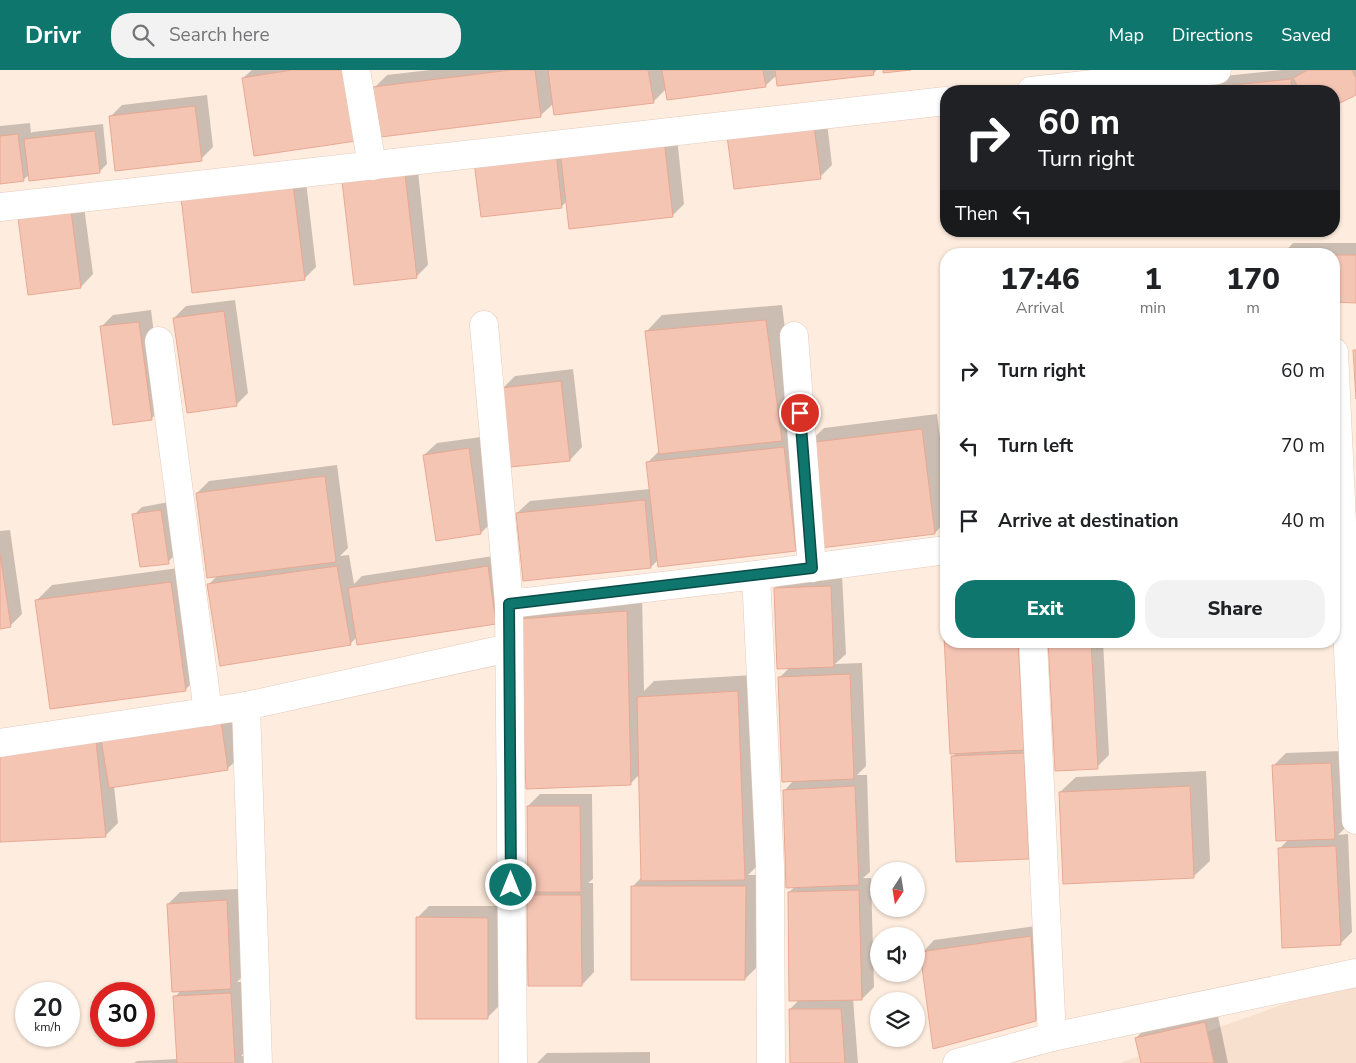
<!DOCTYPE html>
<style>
body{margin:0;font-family:"Nunito Sans",sans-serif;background:#f2f2f2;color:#202124;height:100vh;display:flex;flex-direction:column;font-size:19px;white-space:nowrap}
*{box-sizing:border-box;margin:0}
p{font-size:16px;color:#757577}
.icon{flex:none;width:28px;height:28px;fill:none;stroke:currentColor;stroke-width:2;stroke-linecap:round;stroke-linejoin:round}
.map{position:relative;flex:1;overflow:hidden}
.side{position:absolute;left:940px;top:178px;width:400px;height:400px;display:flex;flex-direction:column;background:#fff;border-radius:20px;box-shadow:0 1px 4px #0004}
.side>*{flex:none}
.top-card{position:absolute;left:940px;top:15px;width:400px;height:152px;border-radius:20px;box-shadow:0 1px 4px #0004;background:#202124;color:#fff;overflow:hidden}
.needle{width:32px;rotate:192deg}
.buttons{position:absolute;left:870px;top:792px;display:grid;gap:10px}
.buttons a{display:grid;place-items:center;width:55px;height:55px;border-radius:50%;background:#fff;box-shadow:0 1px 4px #0004;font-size:25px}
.speed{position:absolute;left:15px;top:912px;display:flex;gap:10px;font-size:25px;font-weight:700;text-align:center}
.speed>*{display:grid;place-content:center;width:65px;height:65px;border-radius:50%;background:#fff;box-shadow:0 1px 4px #0004;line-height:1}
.speed small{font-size:12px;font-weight:400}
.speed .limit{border:8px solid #d22;background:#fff;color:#111}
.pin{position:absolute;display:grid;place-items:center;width:42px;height:42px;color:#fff;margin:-21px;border:2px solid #fff;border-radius:50%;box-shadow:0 1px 5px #0007}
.me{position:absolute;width:55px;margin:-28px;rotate:0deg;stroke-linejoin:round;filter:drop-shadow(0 0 4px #0008)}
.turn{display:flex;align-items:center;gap:18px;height:105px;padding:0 15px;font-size:22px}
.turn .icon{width:65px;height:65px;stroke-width:2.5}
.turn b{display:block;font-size:35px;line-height:42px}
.then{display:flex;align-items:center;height:48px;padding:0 15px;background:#0003;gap:10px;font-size:19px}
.eta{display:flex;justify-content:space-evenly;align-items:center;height:85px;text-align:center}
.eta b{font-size:30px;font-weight:800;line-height:35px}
.primary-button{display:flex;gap:10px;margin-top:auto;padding:10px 15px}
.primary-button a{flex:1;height:58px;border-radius:20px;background:#0f766e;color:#fff;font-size:20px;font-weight:800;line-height:58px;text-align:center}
.primary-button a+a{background:#f2f2f2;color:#202124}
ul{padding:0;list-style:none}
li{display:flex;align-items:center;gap:15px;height:75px;padding:0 15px}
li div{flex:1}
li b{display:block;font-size:19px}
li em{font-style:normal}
header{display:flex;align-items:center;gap:30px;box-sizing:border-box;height:70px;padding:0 25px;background:#0f766e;color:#fff}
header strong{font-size:24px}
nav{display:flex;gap:28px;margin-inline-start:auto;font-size:18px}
.search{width:350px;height:45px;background:#f2f2f2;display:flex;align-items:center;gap:12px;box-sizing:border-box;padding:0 18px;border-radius:20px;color:#757577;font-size:19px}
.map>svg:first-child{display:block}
.residential{fill:#f8e0cf}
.shadow{fill:#0003}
.building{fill:#f5c5b4;stroke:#e9a893}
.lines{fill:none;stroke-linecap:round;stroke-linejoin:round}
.street-casing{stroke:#e4cabd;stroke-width:29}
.street{stroke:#fff;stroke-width:28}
.route-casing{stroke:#0a4d48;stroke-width:12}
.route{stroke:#0f766e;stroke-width:9}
</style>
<header>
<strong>Drivr</strong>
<div class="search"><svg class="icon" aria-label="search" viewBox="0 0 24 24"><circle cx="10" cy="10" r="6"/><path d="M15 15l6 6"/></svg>Search here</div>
<nav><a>Map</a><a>Directions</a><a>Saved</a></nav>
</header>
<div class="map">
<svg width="1356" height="993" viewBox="0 0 1356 993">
<rect width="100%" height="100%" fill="#feedde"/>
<path class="residential" d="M1356 908V993H1120Z"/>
<g class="shadow">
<path d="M252 0H359L243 8Z"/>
<path d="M430 0H877L873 4 777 5 765 16 666 19 653 32 554 33 540 46 375 17 387 5Z"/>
<path d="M1282 0H1356V23L1334 34V21H1083Z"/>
<path d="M207 25 213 77 201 89 110 47 122 35Z"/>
<path d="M826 44 832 95 820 107 735 118Z"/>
<path d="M30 53 31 63 33 62 103 54 107 94 99 102 29 105 23 110 0 113V56Z"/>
<path d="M676 58 684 134 672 146 567 131 561 137 476 92Z"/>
<path d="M417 92 428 195 416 207 355 99Z"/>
<path d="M305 103 316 197 304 209 182 127Z"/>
<path d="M83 129 93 204 81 217 20 148Z"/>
<path d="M1293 173H1356V231H1334V184H1283Z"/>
<path d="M235 230 248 323 236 335 174 248 186 236Z"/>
<path d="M782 235 811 464 795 480 659 489 651 497 524 509 517 443 530 431 650 419 647 393 660 380 647 261 662 245Z"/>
<path d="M151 240 163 337 151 349 101 257 113 245Z"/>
<path d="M573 299 582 377 570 390 503 318 515 306Z"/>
<path d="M937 344 946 413V451L935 463 821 477 808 373 824 358Z"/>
<path d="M481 367 493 451 481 463 437 469 424 385 437 373Z"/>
<path d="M337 395 348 478 340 486 349 485 354 514 362 506 500 485 496 553 357 567 350 574 208 515 217 506 197 423 209 411Z"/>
<path d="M169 432 176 484 168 492 134 445 142 437Z"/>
<path d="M10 460 22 544 10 556 0 558V461Z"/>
<path d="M946 484V571H1034L1041 775 1028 787 953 686 957 682H951L941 489Z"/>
<path d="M186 497 201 604 185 620 36 531 52 515Z"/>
<path d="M842 504 846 584 835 594 862 593 866 696 857 705H867L870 802 863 808H871L874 917 862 929H853L858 993H791L790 939 800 929 789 822 796 816 784 721 794 710 779 608 790 597 775 518 787 506Z"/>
<path d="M642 526 644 621 654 611 753 605 760 793 748 805H757V897L745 909 632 817 642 807 640 704 630 714 521 550 537 534Z"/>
<path d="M1049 571H1103L1109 685 1097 697Z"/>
<path d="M232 640 240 687 227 699 114 716 118 753 106 765 0 771 107 660Z"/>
<path d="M1343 681 1347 756 1338 765 1348 764 1352 862 1340 874 1279 779 1288 770 1273 696 1286 683Z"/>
<path d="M1206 701 1210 791 1194 806 1060 722 1076 707Z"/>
<path d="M540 724H592L593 809 588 813H593L594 902 582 915 529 826 533 821 528 736Z"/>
<path d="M238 819 243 906 237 912H243L247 980 241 986 250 985 251 993H134L137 991 178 989 175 927 181 920 168 834 180 822Z"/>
<path d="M429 836H499L500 935 487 948 417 848Z"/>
<path d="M1043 855 1048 937 1036 950 922 883 934 870Z"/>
<path d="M1217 941 1228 993H1142L1136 968 1148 956Z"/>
<path d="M650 982V993H537L547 983Z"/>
</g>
<g class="building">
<path d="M292 0H345L356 71 254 86 242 8Z"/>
<path d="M511 0H535L541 47 381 67 373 17Z"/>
<path d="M548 0H648L654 33 554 45Z"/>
<path d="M662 0H763L766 17 667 30Z"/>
<path d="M775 0H873L874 5 777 16Z"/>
<path d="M883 0H911L883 3Z"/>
<path d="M1308 0H1352L1356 8V25L1334 36V21H1300L1293 8Z"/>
<path d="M1291 9 1292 21H1178Z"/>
<path d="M195 36 202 91 115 101 109 46Z"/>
<path d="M814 56 821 109 734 119 727 66Z"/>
<path d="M95 61 100 103 29 111 24 69Z"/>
<path d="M18 64 24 111 0 114V66Z"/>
<path d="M664 70 673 147 569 159 560 81Z"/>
<path d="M556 82 562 138 481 147 474 92Z"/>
<path d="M405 104 417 208 354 215 342 111Z"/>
<path d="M293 114 305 210 192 223 181 127Z"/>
<path d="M71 141 81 218 28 225 18 148Z"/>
<path d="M1334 185H1356V233L1334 232Z"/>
<path d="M224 241 237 336 187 343 173 248Z"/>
<path d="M766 250 782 371 659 384 645 261Z"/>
<path d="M139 252 152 350 113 355 100 256Z"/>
<path d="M1353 280H1356V329Z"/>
<path d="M561 311 570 391 510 397 501 318Z"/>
<path d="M922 359 935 464 820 478 807 373Z"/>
<path d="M784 377 796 481 658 497 646 392Z"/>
<path d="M469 378 481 464 436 471 423 385Z"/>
<path d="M325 406 336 492 207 508 196 423Z"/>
<path d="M645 430 651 498 523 511 516 443Z"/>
<path d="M161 440 169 494 140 497 132 444Z"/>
<path d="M0 484 11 557 0 559Z"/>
<path d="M940 488H946V571H1018L1024 680 950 684Z"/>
<path d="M337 496 351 575 220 596 207 514Z"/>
<path d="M488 496 496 554 357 575 348 518Z"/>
<path d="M171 512 186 621 50 639 35 530Z"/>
<path d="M831 516 834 597 777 599 774 518Z"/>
<path d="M627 541 631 715 526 719 520 549Z"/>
<path d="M1048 571H1091L1098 699 1055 701Z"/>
<path d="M850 604 854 709 782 712 778 607Z"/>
<path d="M738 621 745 810 641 811 637 627Z"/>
<path d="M221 651 228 700 109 718 101 669Z"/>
<path d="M96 671 106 767 0 772V684Z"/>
<path d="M1024 683 1029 789 956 792 951 686Z"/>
<path d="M1331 693 1335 769 1276 771 1272 695Z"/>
<path d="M855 716 859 815 786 818 783 720Z"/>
<path d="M1190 716 1194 808 1063 814 1059 722Z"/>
<path d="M527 736H580L581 822H528Z"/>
<path d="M1336 776 1341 875 1282 878 1278 778Z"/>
<path d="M631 816H746L745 910H631Z"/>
<path d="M859 820 862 930 789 931 788 822Z"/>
<path d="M527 825H581L582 916H528Z"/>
<path d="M227 830 231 919 172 922 167 834Z"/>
<path d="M416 847 488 848V949H416Z"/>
<path d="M1031 866 1036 951 933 979 920 882Z"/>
<path d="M231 923 235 993H177L173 926Z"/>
<path d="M789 939H841L845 993H790Z"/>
<path d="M1205 952 1214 993H1141L1135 968Z"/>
</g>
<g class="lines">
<defs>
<g id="street">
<path d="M356 0 372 96"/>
<path d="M1031 21 1217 0"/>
<path d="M0 137 946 31"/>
<path d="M484 255 509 534 513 993"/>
<path d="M794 266 812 498"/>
<path d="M159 271 208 642"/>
<path d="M1334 282 1356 750"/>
<path d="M756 505 770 796 771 993"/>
<path d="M509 534 756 505 946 480"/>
<path d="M1033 571 1052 967"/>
<path d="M246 636 258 993"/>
<path d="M0 673 246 636 509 578"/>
<path d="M957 993 1052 967 1356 903"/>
</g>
</defs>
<use href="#street" class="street-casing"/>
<use href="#street" class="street"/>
</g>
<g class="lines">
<defs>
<path id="route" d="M511 815 509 534 812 498 800 343"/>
</defs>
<use href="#route" class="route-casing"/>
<use href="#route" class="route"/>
</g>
</svg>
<div class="buttons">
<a><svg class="needle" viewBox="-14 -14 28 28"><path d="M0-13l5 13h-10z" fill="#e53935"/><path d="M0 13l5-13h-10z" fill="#757577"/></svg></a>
<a><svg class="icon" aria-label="sound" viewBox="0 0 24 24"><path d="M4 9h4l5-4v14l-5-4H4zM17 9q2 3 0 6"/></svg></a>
<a><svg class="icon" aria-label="layers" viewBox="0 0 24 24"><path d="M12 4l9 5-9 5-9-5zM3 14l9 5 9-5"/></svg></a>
</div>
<div class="speed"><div>20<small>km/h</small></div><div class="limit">30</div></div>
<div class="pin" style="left:800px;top:343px;background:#d93025"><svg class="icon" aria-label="arrive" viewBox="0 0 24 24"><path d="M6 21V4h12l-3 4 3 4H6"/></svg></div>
<svg class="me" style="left:511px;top:815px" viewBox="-20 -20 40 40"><circle r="17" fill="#0f766e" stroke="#fff" stroke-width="3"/><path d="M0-11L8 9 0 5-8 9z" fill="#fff"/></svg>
<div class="top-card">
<div class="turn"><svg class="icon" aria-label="right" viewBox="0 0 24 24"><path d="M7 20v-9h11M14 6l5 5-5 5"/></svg><div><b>60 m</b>Turn right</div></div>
<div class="then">Then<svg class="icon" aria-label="left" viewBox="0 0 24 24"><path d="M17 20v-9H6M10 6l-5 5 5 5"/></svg></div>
</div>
<section class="side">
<div class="eta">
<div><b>17:46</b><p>Arrival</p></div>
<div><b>1</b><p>min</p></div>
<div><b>170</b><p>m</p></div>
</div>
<ul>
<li><svg class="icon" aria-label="right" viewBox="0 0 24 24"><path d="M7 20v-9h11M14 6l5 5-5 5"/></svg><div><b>Turn right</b></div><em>60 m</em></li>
<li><svg class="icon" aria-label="left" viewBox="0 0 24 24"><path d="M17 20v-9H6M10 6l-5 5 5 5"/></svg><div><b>Turn left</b></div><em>70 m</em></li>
<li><svg class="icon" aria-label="arrive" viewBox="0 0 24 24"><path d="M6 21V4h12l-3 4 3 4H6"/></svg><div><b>Arrive at destination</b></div><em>40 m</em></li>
</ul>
<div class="primary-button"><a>Exit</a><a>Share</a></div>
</section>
</div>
